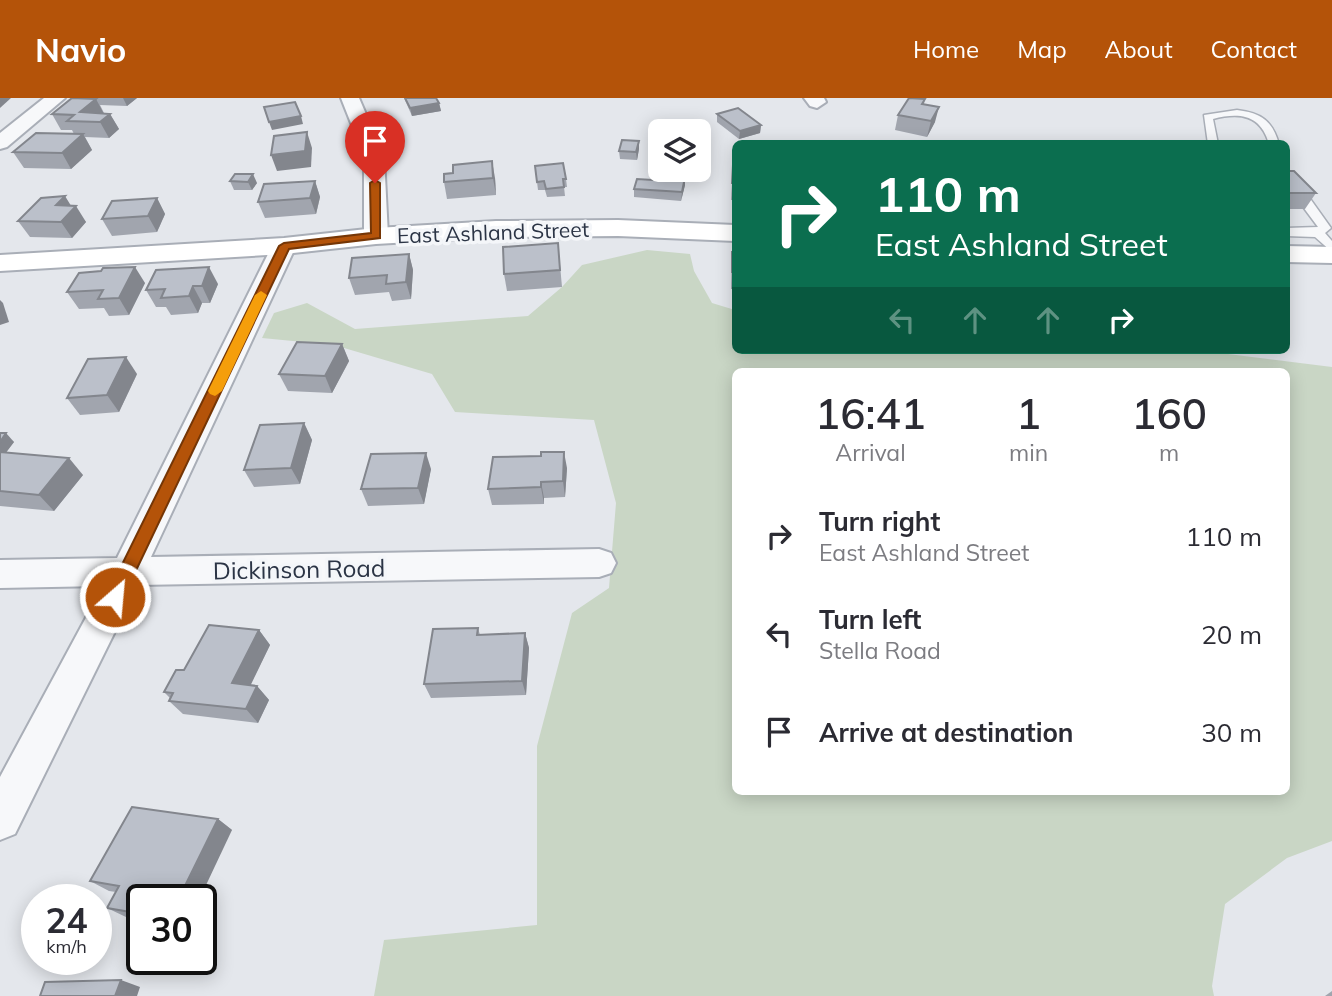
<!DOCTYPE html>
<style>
body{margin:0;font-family:Mulish,sans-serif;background:#f7f7f7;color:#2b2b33;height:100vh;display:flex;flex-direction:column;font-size:26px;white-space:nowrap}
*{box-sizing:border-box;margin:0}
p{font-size:23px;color:#7c7c81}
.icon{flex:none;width:38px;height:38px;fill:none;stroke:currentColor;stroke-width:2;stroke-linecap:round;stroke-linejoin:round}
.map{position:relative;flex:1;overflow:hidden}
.side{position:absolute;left:732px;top:270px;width:558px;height:427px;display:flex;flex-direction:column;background:#fff;border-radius:10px;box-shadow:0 4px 18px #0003}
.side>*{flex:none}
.hud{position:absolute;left:732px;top:42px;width:558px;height:214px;border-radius:10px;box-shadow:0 4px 18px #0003;background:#0b6e4f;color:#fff;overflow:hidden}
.controls{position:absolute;left:648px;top:21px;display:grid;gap:14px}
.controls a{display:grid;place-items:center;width:63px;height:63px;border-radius:10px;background:#fff;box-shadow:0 4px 18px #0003;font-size:35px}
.speed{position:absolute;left:21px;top:786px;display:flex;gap:14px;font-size:35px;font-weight:700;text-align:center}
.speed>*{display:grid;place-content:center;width:91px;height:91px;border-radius:50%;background:#fff;box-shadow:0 4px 18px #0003;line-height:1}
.speed small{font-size:18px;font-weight:400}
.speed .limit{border:4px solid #111;border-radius:10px;background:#fff;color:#111}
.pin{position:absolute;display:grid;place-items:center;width:60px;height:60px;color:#fff;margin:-72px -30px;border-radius:50% 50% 50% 0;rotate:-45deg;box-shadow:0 0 7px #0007}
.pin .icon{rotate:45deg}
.me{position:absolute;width:77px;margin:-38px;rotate:27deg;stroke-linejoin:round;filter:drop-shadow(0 0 5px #0008)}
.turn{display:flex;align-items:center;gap:24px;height:147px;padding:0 28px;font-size:32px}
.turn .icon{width:91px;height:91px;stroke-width:2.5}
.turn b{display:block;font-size:49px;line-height:60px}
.lanes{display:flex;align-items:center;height:66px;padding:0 28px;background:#0003;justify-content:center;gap:35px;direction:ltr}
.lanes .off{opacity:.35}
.eta{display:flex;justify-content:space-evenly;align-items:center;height:119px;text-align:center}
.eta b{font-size:42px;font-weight:600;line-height:49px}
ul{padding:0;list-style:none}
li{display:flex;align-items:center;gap:21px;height:98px;padding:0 28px}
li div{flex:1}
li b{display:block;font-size:26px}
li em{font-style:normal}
header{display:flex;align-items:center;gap:42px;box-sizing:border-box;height:98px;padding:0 35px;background:#b45309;color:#fff}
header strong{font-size:33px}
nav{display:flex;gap:38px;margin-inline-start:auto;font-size:24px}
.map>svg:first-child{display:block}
.green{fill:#c9d6c5;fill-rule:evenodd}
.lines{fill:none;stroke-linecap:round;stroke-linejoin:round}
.lane-casing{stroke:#a9aeb7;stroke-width:3}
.street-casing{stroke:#a9aeb7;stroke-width:4}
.secondary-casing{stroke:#a9aeb7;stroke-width:4}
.lane{fill:#f7f8fa;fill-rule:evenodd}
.street{fill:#f7f8fa;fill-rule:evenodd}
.secondary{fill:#fff;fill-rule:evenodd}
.wall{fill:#a1a5ae}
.shaded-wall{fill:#83868d}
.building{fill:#bbc0ca;stroke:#83868d;stroke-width:2}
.route{fill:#b45309;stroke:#753606;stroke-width:2}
.slow{fill:#f59e0b}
.labels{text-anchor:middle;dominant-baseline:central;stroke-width:7;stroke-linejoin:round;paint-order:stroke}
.far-street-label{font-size:21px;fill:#2b3445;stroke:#f4f6f9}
.street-label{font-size:24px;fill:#2b3445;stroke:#f4f6f9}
</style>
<header>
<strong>Navio</strong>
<nav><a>Home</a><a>Map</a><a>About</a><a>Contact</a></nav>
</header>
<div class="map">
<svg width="1332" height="898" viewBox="0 0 1332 898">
<rect width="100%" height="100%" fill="#e4e7ec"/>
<path class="green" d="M647 152 690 156 694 173 712 205 735 212V252H1196L1332 269V743L1287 760 1225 806 1212 888 1214 898H374L384 842 537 827V648L572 515 609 490 616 405 594 322 455 314 432 276 334 247 262 240 274 215 307 205 355 231 528 218 562 189 582 167ZM735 273H1286V693H735Z"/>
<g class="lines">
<defs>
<g id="lane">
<path d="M1237 12C1261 15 1272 22 1279 46H1269C1261 17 1240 14 1213 21L1218 46H1208L1204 17Z"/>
<path d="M1286 78 1299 85 1331 130 1325 135 1332 143V154L1315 139 1286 138V130L1318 129 1286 86Z"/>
</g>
<g id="street">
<path d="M44 0H65L7 49 0 51V35Z"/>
<path d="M341 0H359L384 58 388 138 384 143H368L364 138V58Z"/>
<path d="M804 0H824L826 4 817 10 810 8Z"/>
<path d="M284 141 292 143 296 148 151 459 599 451 611 455 616 465 611 475 599 479 138 487 15 736 0 742V679L103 488 0 490V462L117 460 272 148 276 143Z"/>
</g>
<g id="secondary">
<path d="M618 122 735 127V143L618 138 496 139 376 146 284 156 0 173V157L284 140 376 130 496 123Z"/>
<path d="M1286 148 1332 149V165L1286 164Z"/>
</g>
</defs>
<use href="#lane" class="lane-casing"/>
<use href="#street" class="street-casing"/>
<use href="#secondary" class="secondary-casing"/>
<use href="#lane" class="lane"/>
<use href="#street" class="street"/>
<use href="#secondary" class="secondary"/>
</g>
<g class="wall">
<path d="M72 0H137L127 8 100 7 104 15 110 16 119 31 109 40 85 39 92 52 71 71 24 70 13 54 74 36 72 32H61L52 16Z"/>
<path d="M404 0H436L439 5 441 13 412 18Z"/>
<path d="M925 1 924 6 935 24 927 39 895 32 898 17Z"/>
<path d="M717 16 761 27 760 35 739 41 717 24Z"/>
<path d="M660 42V57L657 56V48Z"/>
<path d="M639 43V51L637 62 620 61 619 53Z"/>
<path d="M733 67H735V102H731Z"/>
<path d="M535 68 566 81 567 89H564L565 98 547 99 545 92H538Z"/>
<path d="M1286 73 1316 95 1305 111H1286Z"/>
<path d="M685 79V87L681 103 634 99V91L653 82Z"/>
<path d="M495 80 496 97 447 101 444 84Z"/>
<path d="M230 83 257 85 252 92H234Z"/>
<path d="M315 83 320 99 316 116 265 120 258 104Z"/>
<path d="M157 100 165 116 157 134 112 138 102 121Z"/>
<path d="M71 108 86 124 72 140 30 139 18 123Z"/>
<path d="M558 145 562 189 507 193 504 176Z"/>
<path d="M732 154H735V191H731Z"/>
<path d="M409 156 413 172 411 201 392 203 389 194 355 197 349 180Z"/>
<path d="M101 173 145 185 129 217 109 218 104 210 79 211 67 194Z"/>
<path d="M218 186 210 205H202L198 215 171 217 166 209H156L146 192Z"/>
<path d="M342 246 349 263 332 295 288 293 279 276Z"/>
<path d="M137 276 119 314 80 317 67 300Z"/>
<path d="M304 325 312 342 300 386 254 389 244 372Z"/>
<path d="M0 335 14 344 6 354 83 377 54 413 0 408Z"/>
<path d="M567 370 565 399 544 400V406L492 407 488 391Z"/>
<path d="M431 371 424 406 368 408 361 391Z"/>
<path d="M478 530 480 537 525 535 529 550 526 597 431 600 424 586Z"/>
<path d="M259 532 270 547 250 587 257 588 269 602 258 625 183 616 169 603 170 600 164 594 184 572Z"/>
<path d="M218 721 232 732 142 802V822L126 819 107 810 116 794 109 793 90 783Z"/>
<path d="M1332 893V898H1325Z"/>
</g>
<g class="shaded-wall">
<path d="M0 0H11L0 10Z"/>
<path d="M123 0H137L127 8Z"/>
<path d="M96 1 104 16 80 14Z"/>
<path d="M439 5 441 13 412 18 410 10Z"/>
<path d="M939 9 935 24 927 39 931 23Z"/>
<path d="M110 16 119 31 109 40 100 24Z"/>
<path d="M301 18 303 26 272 32 269 24Z"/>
<path d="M761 27 760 35 739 41 740 33Z"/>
<path d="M307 34 312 50 311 69 277 73 271 57Z"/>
<path d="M83 36 92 52 71 71 62 55Z"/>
<path d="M639 43V51L637 62 636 54Z"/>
<path d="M492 63 495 80 496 97 493 80Z"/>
<path d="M253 76 257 85 252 92 248 84Z"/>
<path d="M685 79V87L681 103 682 94Z"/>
<path d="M315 83 320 99 316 116 310 100Z"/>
<path d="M65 98 73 111 76 108 86 124 72 140 61 124 56 107Z"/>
<path d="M157 100 165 116 157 134 148 118Z"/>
<path d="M409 156 413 172 411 201 406 184Z"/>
<path d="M135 169 145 185 129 217 119 200Z"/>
<path d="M209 169 218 186 210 205 202 188Z"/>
<path d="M193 188 202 205 198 215 189 198Z"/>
<path d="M0 202 3 205 9 224 0 227Z"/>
<path d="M342 246 349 263 332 295 325 278Z"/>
<path d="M126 259 137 276 119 314 107 297Z"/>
<path d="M304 325 312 342 300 386 291 370Z"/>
<path d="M6 335 14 344 2 360 0 357V344Z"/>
<path d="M564 354 567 370 565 399 563 383Z"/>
<path d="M426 355 431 371 424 406 418 390Z"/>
<path d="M69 360 83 377 54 413 39 397Z"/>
<path d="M541 384 544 400V406L541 389Z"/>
<path d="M259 532 270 547 245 599 232 585Z"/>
<path d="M525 535 529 550 526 597 522 583Z"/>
<path d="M257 588 269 602 258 625 246 611Z"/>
<path d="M218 721 232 732 199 802H178Z"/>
<path d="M121 882 140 889 137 898H115Z"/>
</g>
<g class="building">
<path d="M72 0 96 1 80 14 110 16 100 24 67 23 74 17 52 16Z"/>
<path d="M405 0H436L439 5 410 10Z"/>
<path d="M909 0 925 1 922 6 939 9 931 23 898 17Z"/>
<path d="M295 4 301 18 269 24 264 9Z"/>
<path d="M738 10 761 27 740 33 717 16Z"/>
<path d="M307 34 305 53 271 57 274 38Z"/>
<path d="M36 35 83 36 62 55 13 54Z"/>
<path d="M622 42 639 43 636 54 619 53Z"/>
<path d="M492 63 493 80 444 84V76L453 75V67Z"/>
<path d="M563 65 566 81H563L564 89 546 91 544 83 537 84 535 68Z"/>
<path d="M733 67H735V85H732Z"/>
<path d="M1286 73H1294L1316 95H1286Z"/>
<path d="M235 76H253L248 84 230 83Z"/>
<path d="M654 77 685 79 682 94 634 91 637 81 653 82Z"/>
<path d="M315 83 310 100 258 104 264 86Z"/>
<path d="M65 98 56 107 76 108 61 124 18 123 41 100Z"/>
<path d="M157 100 148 118 102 121 112 103Z"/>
<path d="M558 145 560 172 504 176 503 149Z"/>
<rect x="732" y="154" width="3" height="20"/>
<path d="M409 156 406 184 386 186 387 177 349 180 352 160Z"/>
<path d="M135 169 119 200 98 201 103 192 67 194 79 175 101 173 103 170Z"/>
<path d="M209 169 202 188H193L189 198 161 200 165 191 146 192 156 172Z"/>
<path d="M297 244 342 246 325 278 279 276Z"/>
<path d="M126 259 107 297 67 300 88 261Z"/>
<path d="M304 325 291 370 244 372 260 327Z"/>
<path d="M0 335H6L0 344Z"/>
<path d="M0 354 69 360 39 397 0 393Z"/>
<path d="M541 354H564L563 383 541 384V389L488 391 493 359 541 358Z"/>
<path d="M426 355 418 390 361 391 371 356Z"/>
<path d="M209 527 259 532 232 585 257 588 246 611 169 603 173 595 164 594 176 572H184Z"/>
<path d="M478 530 477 537 525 535 522 583 424 586 433 531Z"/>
<path d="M132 709 218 721 178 802H142V816L107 810 119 788 90 783Z"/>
<path d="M121 882 115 898H40L45 884Z"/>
</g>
<path class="route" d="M375 82 380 85V140L289 151 121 504H109L106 499 279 148 284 145 371 135 370 85Z"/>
<path class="slow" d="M261 193 267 197 222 293 215 298 210 296 208 293 255 197Z"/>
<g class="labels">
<g class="far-street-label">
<text transform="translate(493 134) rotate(-2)">East Ashland Street</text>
</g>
<g class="street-label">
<text transform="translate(299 471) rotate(-1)">Dickinson Road</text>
</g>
</g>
</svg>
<div class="controls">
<a><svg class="icon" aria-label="layers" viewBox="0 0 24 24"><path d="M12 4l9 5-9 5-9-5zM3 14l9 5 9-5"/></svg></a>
</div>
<div class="speed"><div>24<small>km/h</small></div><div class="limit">30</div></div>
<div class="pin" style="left:375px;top:85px;background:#d93025"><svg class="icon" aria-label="arrive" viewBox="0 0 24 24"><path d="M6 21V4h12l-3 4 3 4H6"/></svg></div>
<svg class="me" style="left:115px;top:499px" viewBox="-20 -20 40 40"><circle r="17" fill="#b45309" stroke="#fff" stroke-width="3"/><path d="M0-11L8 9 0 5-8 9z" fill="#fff"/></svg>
<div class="hud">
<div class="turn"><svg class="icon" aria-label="right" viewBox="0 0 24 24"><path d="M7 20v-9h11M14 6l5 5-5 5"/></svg><div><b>110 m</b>East Ashland Street</div></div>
<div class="lanes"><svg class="icon off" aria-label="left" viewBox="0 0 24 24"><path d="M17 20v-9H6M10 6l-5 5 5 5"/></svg><svg class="icon off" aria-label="ahead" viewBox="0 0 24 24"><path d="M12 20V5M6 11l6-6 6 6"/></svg><svg class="icon off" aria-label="ahead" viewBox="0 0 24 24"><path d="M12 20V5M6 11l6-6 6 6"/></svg><svg class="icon" aria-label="right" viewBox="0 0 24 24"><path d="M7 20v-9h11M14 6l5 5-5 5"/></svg></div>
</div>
<section class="side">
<div class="eta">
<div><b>16:41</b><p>Arrival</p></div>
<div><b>1</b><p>min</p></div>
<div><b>160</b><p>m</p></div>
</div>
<ul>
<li><svg class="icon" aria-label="right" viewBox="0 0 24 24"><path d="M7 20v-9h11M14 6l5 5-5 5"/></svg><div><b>Turn right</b><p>East Ashland Street</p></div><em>110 m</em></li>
<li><svg class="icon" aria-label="left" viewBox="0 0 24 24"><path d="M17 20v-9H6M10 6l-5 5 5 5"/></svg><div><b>Turn left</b><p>Stella Road</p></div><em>20 m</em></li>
<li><svg class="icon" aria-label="arrive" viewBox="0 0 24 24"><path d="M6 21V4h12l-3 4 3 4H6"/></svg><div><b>Arrive at destination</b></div><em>30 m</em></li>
</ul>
</section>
</div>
